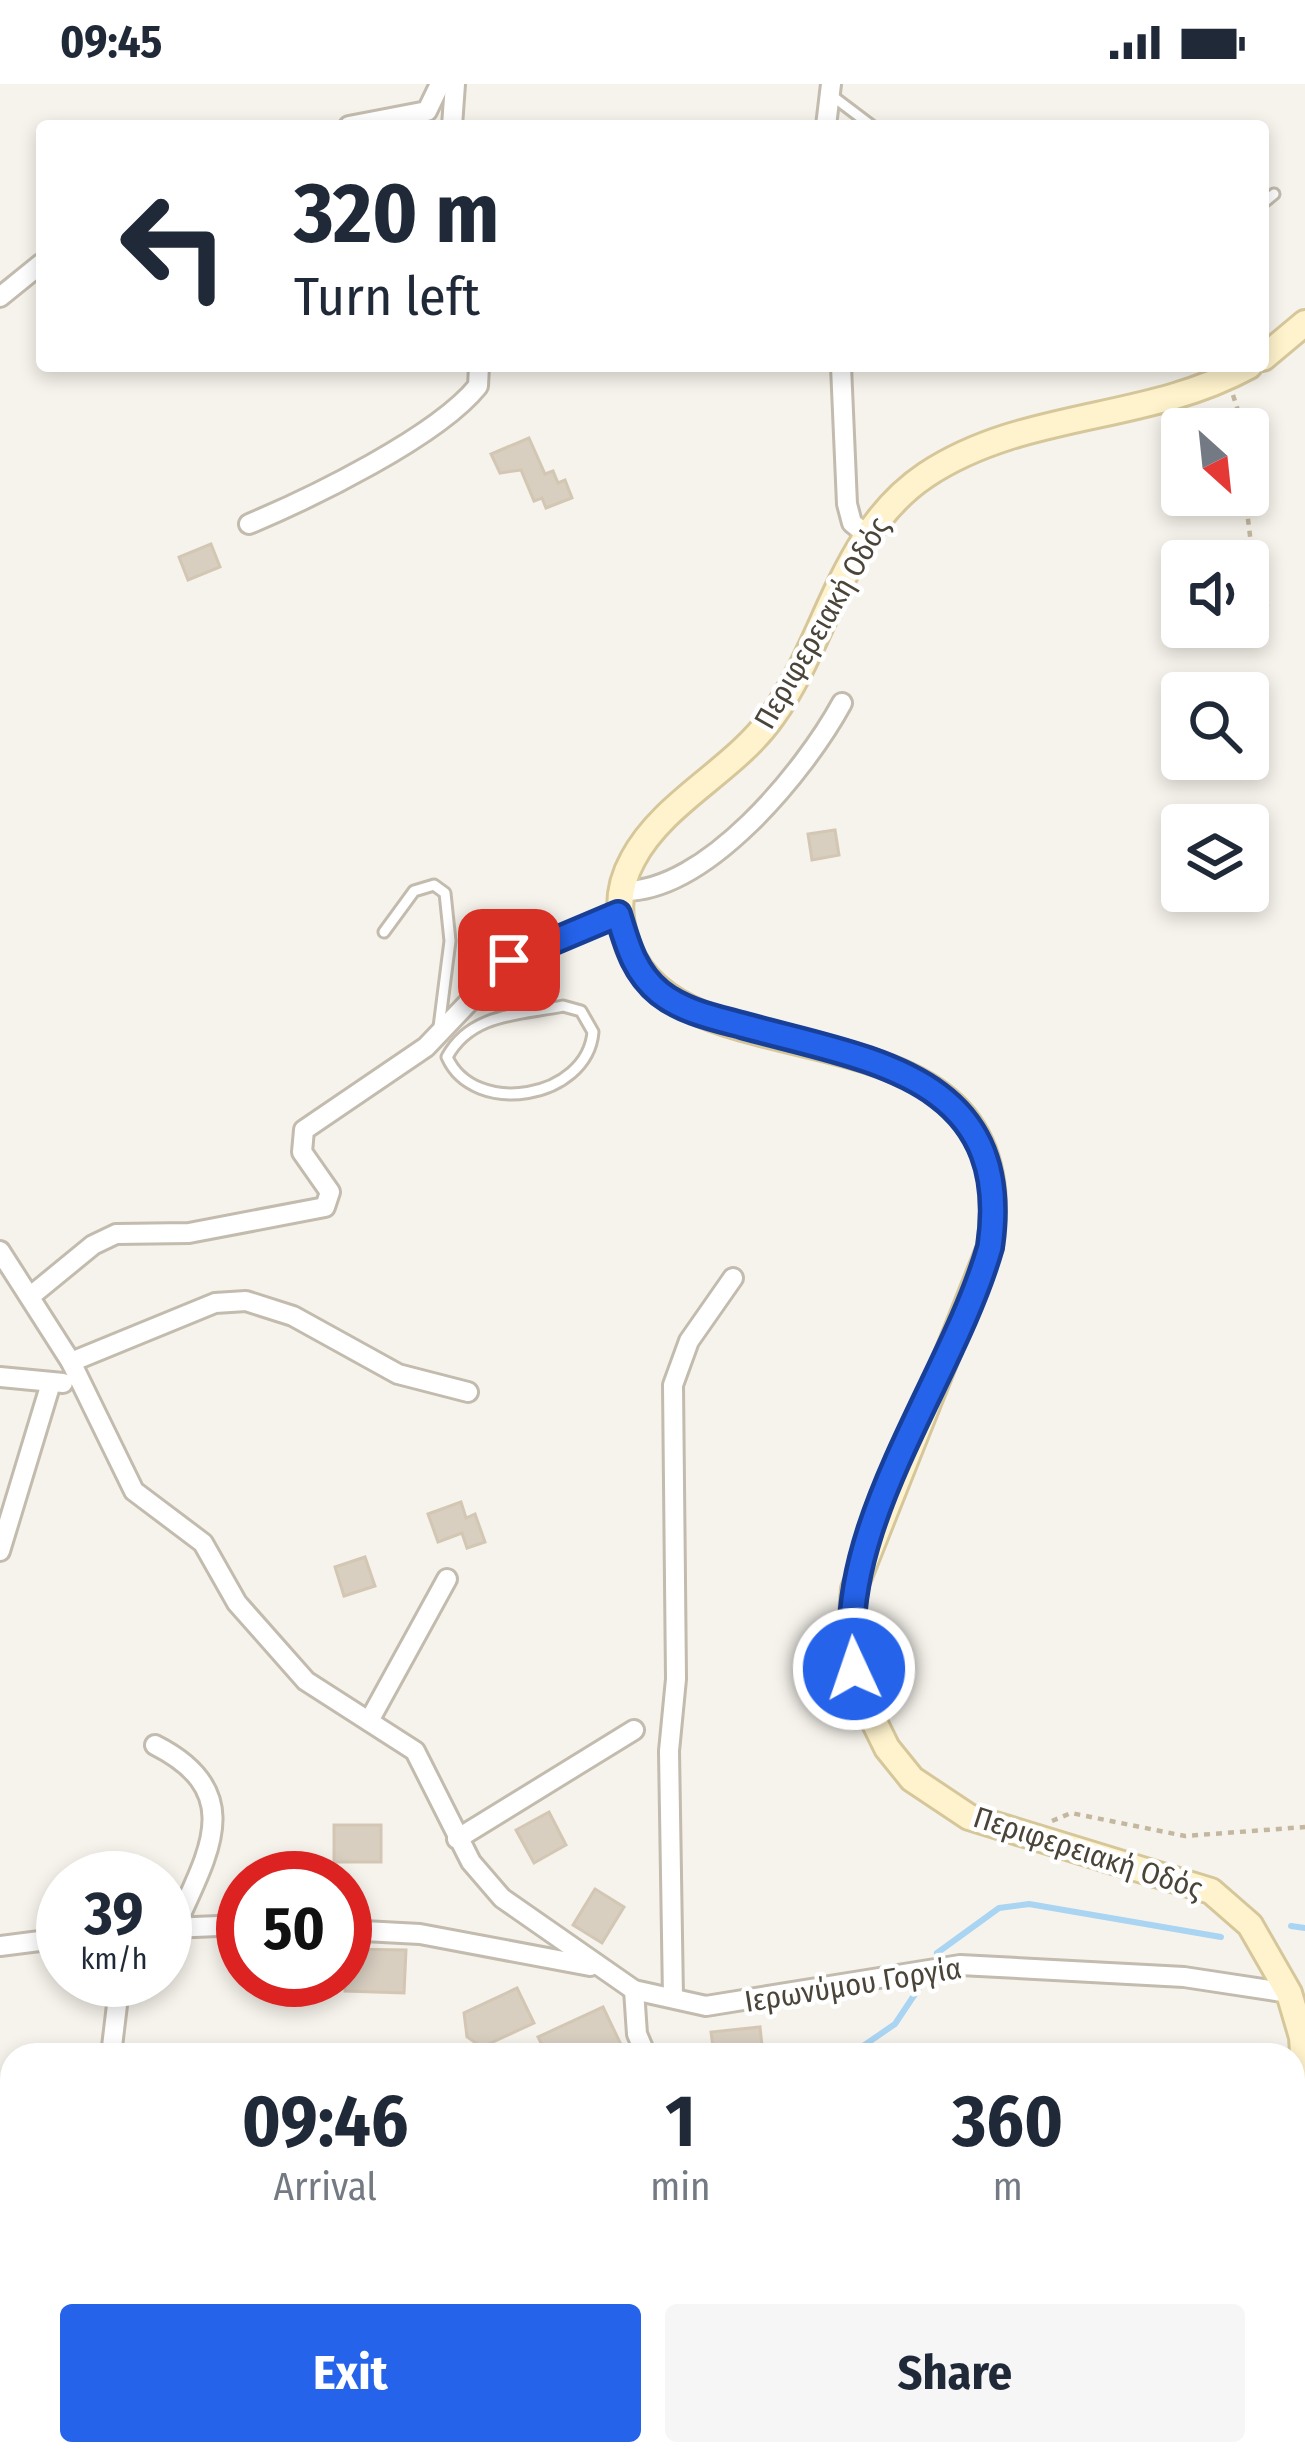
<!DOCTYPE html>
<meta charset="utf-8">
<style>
body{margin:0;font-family:"Fira Sans Condensed",sans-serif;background:#f6f6f7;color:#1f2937;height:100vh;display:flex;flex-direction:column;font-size:45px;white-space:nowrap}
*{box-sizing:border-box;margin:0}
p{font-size:39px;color:#747a83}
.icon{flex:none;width:66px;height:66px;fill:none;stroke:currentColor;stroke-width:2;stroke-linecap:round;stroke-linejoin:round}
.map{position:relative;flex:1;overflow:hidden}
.sheet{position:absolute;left:0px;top:1959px;width:1305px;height:423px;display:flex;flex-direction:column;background:#fff;border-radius:36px 36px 0 0;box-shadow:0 6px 18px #0003}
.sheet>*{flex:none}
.top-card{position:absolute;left:36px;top:36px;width:1233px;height:252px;border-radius:12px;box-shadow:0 6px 18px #0003;background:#fff;color:#1f2937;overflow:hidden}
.needle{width:78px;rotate:153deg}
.controls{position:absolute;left:1161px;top:324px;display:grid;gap:24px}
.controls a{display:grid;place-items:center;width:108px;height:108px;border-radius:12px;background:#fff;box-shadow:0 6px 18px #0003;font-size:60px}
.speed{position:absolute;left:36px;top:1767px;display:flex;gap:24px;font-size:60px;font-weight:700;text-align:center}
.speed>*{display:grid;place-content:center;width:156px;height:156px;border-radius:50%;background:#fff;box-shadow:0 6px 18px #0003;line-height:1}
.speed small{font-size:30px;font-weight:400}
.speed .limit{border:18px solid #d22;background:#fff;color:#111}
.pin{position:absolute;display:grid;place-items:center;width:102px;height:102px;color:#fff;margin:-51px;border-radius:24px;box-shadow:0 6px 18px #0006}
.me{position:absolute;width:132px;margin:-66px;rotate:357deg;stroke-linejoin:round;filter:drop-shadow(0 0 9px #0008)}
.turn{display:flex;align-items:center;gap:42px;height:252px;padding:0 60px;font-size:54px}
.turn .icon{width:156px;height:156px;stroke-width:2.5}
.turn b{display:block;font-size:84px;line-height:102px}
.eta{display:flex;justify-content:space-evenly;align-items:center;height:204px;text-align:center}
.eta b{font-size:72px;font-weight:700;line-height:84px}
.primary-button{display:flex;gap:24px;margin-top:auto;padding:24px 60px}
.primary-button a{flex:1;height:138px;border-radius:12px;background:#2563eb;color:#fff;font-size:48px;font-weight:700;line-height:138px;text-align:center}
.primary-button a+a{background:#f6f6f7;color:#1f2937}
.status{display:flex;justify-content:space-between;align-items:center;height:84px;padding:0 60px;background:#fff;direction:ltr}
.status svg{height:33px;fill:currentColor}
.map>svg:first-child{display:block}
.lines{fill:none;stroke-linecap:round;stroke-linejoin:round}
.stream{stroke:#a9d4f2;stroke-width:6}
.building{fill:#d8cfc1;stroke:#d3c7b4;stroke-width:3}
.lane-casing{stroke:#c2bbae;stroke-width:15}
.street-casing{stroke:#c2bbae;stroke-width:24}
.secondary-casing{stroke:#d6c79b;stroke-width:30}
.path{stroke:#c4b79f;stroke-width:4.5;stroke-dasharray:6 6;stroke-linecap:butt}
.lane{stroke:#fff;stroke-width:9}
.street{stroke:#fff;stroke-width:18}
.secondary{stroke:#fff3cd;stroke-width:24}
.route-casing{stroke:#184099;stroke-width:30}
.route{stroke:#2563eb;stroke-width:21}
.labels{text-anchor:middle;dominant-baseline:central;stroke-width:9;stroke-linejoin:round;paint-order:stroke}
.street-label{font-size:30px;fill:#4b4439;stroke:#fff}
</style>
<div class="status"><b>09:45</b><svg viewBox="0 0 49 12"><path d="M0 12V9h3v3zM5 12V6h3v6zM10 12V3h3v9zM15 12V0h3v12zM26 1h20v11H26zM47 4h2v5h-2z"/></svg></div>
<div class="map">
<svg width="1305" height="2380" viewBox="0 0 1305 2380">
<rect width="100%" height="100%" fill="#f6f3ec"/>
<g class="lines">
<g class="stream">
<path d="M1291 1842 1305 1844"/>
<path d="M937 1869 999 1824 1029 1820 1221 1853"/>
<path d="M850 1971 895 1940 919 1904"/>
<path d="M1297 2338 1305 2345"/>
</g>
</g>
<g class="building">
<path d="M529 354 545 390 553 387 558 399 565 396 572 414 546 424 542 414 534 417 521 386 500 389 491 370Z"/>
<path d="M211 460 220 483 188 496 179 473Z"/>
<path d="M835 746 839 771 812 776 808 750Z"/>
<path d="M461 1418 466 1434 475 1430 485 1458 467 1464 462 1449 438 1458 428 1430Z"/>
<path d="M365 1473 375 1502 344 1512 335 1483Z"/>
<path d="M549 1728 566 1761 534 1779 516 1746Z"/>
<rect x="334" y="1741" width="47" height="37"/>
<path d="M595 1805 624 1823 602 1859 573 1841Z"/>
<path d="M345 1865 406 1866 404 1909 345 1907Z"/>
<path d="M517 1904 534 1939 482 1963 467 1953 464 1929Z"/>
<path d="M603 1923 626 1971H547L538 1953Z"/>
<path d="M760 1943 763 1971H714L711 1948Z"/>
</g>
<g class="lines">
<defs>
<g id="lane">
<path d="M831 11 872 42"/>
<path d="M1263 119 1274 110"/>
<path d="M384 848 414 807 434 801 445 809 450 857 439 943"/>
<path d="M563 922 581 927 593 948C587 1015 474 1034 447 973 471 929 519 931 563 922Z"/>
</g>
<g id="street">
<path d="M349 42 427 27 440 0"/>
<path d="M452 42 455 0"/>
<path d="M826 42 831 0"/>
<path d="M0 213 42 179"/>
<path d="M841 282 847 420 852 439 867 451"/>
<path d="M249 440C311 414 437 353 478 302L479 282"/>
<path d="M622 807C706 809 805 687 842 619"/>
<path d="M0 1167 71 1278 134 1407 203 1459 237 1519 306 1597 415 1667 471 1778 502 1814 634 1906 706 1922 960 1881 1184 1893 1289 1909"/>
<path d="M32 1211 93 1161 116 1150 189 1149 325 1123 330 1108 302 1068 304 1046 426 963 509 876 618 830"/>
<path d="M71 1278 215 1219 246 1217 293 1232 398 1290 468 1308"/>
<path d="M0 1293 63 1299"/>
<path d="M0 1467 51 1299"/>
<path d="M369 1637 447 1495"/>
<path d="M155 1661C248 1708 208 1769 175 1843"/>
<path d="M457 1755 634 1646"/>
<path d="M170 1844 243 1841"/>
<path d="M345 1846 420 1850 590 1882"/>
<path d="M0 1862 63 1854"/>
<path d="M634 1906 637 1950 646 1971"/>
<path d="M673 1913 669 1667 676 1595 673 1301 689 1257 733 1194"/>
<path d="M111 1971 120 1896"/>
<path d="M1293 2195 1305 2196"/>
<path d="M0 2212 12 2204"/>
<path d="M95 2370 99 2380"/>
</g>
<g id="secondary">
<path d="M1263 274 1305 239"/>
<path d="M1249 282C1145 339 1024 326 926 391 841 448 828 555 772 633 734 687 664 717 633 775 619 800 617 827 625 853 670 1015 1030 895 990 1163L854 1505 850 1558 861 1611 887 1664 912 1695 969 1733 1211 1807 1250 1841 1289 1909 1302 1953 1304 1984 1293 2067"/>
<path d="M1280 2370V2380"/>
</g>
</defs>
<use href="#lane" class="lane-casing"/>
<use href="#street" class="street-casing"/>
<use href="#secondary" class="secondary-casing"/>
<g class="path">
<path d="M1233 311 1244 345"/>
<path d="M1245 411 1253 476 1268 525"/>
<path d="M1052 1737 1071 1729 1185 1752 1305 1743"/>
</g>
<use href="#lane" class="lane"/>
<use href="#street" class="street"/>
<use href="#secondary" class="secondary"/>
</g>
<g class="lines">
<defs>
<path id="route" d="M509 876 618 830C627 860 634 888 660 909 684 928 716 934 745 942 869 976 1015 992 990 1163 952 1296 833 1444 854 1585"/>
</defs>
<use href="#route" class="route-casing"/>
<use href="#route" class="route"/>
</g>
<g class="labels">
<g class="street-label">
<text transform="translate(822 539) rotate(-60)">Περιφερειακή Οδός</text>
<text transform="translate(1088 1769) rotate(18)">Περιφερειακή Οδός</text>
<text transform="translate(853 1901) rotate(-9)">Ιερωνύμου Γοργία</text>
</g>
</g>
</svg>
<div class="controls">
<a><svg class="needle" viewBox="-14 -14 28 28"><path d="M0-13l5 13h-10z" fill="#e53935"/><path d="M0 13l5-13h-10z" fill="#747a83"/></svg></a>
<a><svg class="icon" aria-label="sound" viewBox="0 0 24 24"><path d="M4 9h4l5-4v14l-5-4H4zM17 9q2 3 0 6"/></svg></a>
<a><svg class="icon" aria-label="search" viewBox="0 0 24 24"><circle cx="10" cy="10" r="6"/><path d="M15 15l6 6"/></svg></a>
<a><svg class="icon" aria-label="layers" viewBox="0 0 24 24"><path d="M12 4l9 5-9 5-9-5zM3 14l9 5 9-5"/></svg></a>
</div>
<div class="speed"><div>39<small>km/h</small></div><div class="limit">50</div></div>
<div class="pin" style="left:509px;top:876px;background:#d93025"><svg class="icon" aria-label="arrive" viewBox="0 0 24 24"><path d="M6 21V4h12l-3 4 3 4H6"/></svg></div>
<svg class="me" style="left:854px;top:1585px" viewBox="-20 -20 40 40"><circle r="17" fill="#2563eb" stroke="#fff" stroke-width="3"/><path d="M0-11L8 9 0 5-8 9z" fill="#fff"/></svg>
<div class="top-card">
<div class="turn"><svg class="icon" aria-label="left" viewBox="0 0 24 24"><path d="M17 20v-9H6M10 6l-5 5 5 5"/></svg><div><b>320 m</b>Turn left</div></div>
</div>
<section class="sheet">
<div class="eta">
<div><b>09:46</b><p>Arrival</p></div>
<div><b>1</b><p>min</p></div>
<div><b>360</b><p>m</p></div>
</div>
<div class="primary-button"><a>Exit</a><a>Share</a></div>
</section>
</div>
